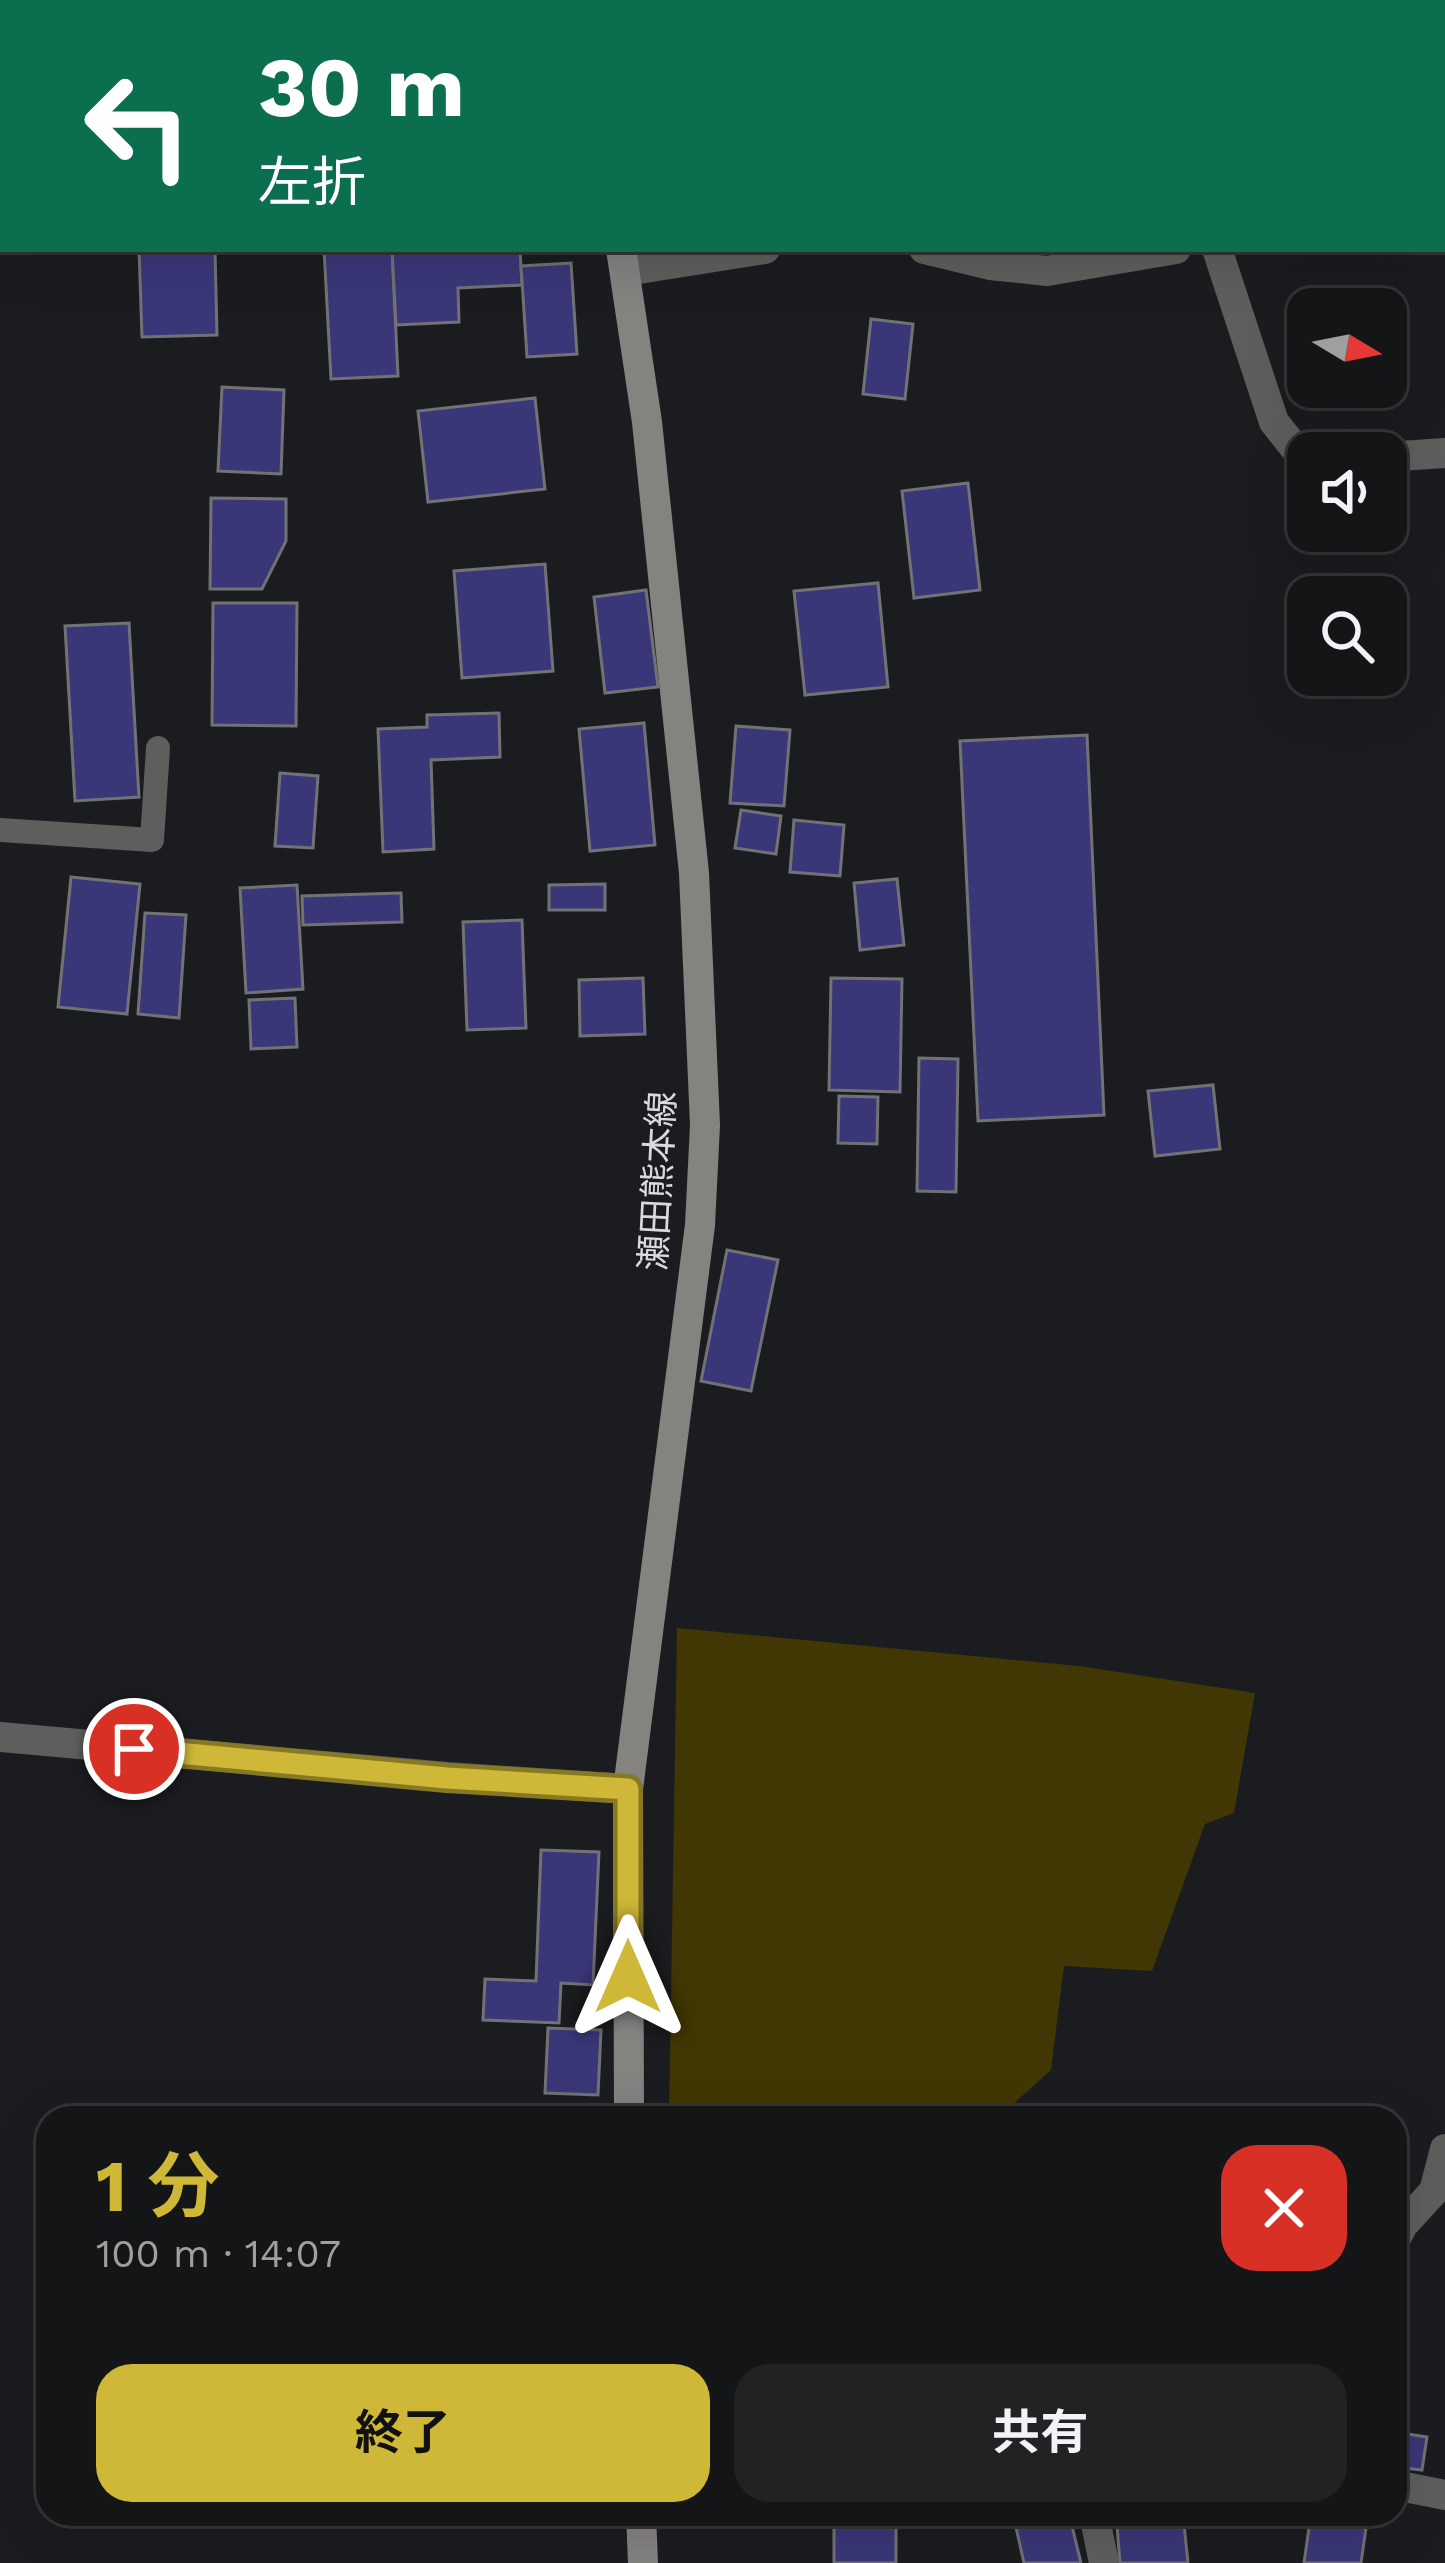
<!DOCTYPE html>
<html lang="ja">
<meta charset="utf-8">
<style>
body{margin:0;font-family:"Work Sans","Noto Sans JP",sans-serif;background:#212224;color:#f1f3f6;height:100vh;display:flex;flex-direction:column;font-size:45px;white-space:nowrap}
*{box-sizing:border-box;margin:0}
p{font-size:39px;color:#9d9fa1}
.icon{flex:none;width:66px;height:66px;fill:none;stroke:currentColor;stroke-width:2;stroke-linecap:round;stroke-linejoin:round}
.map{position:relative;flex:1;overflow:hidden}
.drawer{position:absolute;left:36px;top:2106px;width:1371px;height:420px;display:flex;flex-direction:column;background:#141517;border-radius:36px;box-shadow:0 12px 48px #0002,0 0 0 3px #333436}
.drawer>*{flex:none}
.hud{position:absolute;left:0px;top:0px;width:1446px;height:252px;box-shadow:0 12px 48px #0002,0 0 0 3px #333436;background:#0b6e4f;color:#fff;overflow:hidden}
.needle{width:78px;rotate:100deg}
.controls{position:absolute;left:1287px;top:288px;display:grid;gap:24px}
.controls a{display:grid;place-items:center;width:120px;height:120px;border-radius:24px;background:#141517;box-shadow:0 12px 48px #0002,0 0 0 3px #333436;font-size:60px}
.pin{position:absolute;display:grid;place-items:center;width:102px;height:102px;color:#fff;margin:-51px;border:6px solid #fff;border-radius:50%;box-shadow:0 3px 12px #0007}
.me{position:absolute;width:132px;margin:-66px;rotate:0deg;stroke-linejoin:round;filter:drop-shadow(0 0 9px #0008)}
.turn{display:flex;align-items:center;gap:42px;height:252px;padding:0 60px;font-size:54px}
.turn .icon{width:156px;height:156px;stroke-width:2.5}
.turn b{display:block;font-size:84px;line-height:102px}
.round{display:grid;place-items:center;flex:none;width:126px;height:126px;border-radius:36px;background:#212224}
.summary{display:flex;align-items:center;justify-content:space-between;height:204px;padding:0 60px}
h1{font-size:72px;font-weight:700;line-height:90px;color:#cfb837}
.button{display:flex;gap:24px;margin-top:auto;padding:24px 60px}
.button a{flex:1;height:138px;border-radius:36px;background:#cfb837;color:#111;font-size:48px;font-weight:700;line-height:138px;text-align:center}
.button a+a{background:#212224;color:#f1f3f6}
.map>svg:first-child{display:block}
.green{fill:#403704}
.building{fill:#3a3778;stroke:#727276;stroke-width:3}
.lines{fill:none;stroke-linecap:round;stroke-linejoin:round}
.lane{stroke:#5e5e5c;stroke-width:24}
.street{stroke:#5e5e5c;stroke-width:30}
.secondary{stroke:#848380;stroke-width:30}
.route-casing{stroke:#877824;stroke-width:30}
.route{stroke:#cfb837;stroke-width:21}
.labels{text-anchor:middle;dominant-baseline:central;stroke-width:12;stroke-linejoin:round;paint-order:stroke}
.street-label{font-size:36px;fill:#dadadd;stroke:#1b1c1f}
</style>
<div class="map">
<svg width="1445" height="2563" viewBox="0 0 1445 2563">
<rect width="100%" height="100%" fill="#1b1c1f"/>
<path class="green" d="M677 1628 1079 1666 1255 1693 1234 1813 1205 1824 1152 1971 1064 1966 1051 2070 1002 2114 977 2118H669Z"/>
<g class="building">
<path d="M139 249H215L217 335 142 337Z"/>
<path d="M324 249H392L398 376 331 379Z"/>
<path d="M392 249H520L522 285 458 288 459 322 396 325Z"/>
<path d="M571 263 577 354 527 357 521 266Z"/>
<path d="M871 319 913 324 905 399 863 394Z"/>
<path d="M222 387 284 390 281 474 218 471Z"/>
<path d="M535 398 545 489 428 502 418 411Z"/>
<path d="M968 483 980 590 914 598 902 491Z"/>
<path d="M211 498 286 499V541L262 589H210Z"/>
<path d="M545 564 553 671 462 678 454 571Z"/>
<path d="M878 583 888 687 805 695 794 591Z"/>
<path d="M646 590 658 687 605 693 594 597Z"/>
<path d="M213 603H297L296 726 212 725Z"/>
<path d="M129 623 139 797 75 801 65 626Z"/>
<path d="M499 713 500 757 431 760 434 849 383 852 378 729 427 727V715Z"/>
<path d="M644 723 655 845 590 851 579 729Z"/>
<path d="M736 726 790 730 784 806 730 803Z"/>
<path d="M1087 735 1104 1115 978 1121 960 741Z"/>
<path d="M280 773 318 776 313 848 275 846Z"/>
<path d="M741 810 781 816 776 854 735 848Z"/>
<path d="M794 820 844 825 840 876 790 872Z"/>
<path d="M71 877 140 884 127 1014 58 1007Z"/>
<path d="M897 879 904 945 860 950 854 883Z"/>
<path d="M605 884V910H549V885Z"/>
<path d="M297 885 303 989 246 993 240 888Z"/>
<path d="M401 893 402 922 303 925 302 896Z"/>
<path d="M145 913 186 915 179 1018 138 1014Z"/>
<path d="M522 920 526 1028 467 1030 463 922Z"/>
<path d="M643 978 645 1034 580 1036 579 980Z"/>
<path d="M831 978 902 979 900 1092 829 1090Z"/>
<path d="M295 998 297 1047 251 1049 249 1000Z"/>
<path d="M919 1058 958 1059 956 1192 917 1191Z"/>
<path d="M1213 1085 1220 1149 1155 1156 1148 1091Z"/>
<path d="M839 1096 878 1097 877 1144 838 1143Z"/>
<path d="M727 1250 778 1260 751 1391 701 1381Z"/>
<path d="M541 1850 599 1852 593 1985 561 1983 559 2023 483 2020 485 1979 536 1981Z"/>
<path d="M548 2028 601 2030 598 2095 545 2093Z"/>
<path d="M1395 2432 1427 2437 1422 2470 1395 2467Z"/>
<rect x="834" y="2514" width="62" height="49"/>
<path d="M1013 2514H1069L1081 2563H1024Z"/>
<path d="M1116 2514H1183L1188 2563H1120Z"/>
<path d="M1311 2514H1368L1361 2563H1304Z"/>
</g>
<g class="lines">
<path class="lane" d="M0 830 152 840 158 748"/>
<g class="street">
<path d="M1034 0 1037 3"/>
<path d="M924 249 990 265 1047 271 1176 249"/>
<path d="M1217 249 1274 422 1302 457H1308"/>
<path d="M626 271 765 249"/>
<path d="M1386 457 1445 453"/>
<path d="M0 1737 447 1777 628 1789"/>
<path d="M1395 2240 1403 2225 1434 2191 1445 2149"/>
<path d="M1395 2485 1445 2495"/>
<path d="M1094 2514 1104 2563"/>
</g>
<g class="secondary">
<path d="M569 0 570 3"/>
<path d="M621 249 647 422 694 873 705 1125 700 1225 628 1789 629 2118"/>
<path d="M641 2514 643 2563"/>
</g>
</g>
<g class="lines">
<defs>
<path id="route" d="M134 1749 447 1778 628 1789V1977"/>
</defs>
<use href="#route" class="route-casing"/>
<use href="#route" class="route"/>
</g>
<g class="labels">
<g class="street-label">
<text transform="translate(658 1181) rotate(-87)">瀬田熊本線</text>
</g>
</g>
</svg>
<div class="controls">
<a><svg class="needle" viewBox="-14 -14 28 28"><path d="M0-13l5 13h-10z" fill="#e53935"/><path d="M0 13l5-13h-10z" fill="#9d9fa1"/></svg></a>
<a><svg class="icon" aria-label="sound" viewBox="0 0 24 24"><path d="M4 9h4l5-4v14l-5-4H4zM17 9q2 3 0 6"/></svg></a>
<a><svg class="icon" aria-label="search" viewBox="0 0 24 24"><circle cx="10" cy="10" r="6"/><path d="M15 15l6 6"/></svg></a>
</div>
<div class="pin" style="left:134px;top:1749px;background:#d93025"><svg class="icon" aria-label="arrive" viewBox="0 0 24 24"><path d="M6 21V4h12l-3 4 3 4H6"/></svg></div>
<svg class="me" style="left:628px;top:1977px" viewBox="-20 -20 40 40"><path d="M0-17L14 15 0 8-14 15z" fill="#cfb837" stroke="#fff" stroke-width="4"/></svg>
<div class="hud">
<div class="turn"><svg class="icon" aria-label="left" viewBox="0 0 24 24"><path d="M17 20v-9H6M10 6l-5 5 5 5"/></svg><div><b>30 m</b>左折</div></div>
</div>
<section class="drawer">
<div class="summary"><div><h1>1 分</h1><p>100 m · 14:07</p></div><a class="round" style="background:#d93025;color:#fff"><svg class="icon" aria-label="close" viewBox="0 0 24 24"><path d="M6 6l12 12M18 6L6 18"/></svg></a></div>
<div class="button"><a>終了</a><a>共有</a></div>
</section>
</div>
